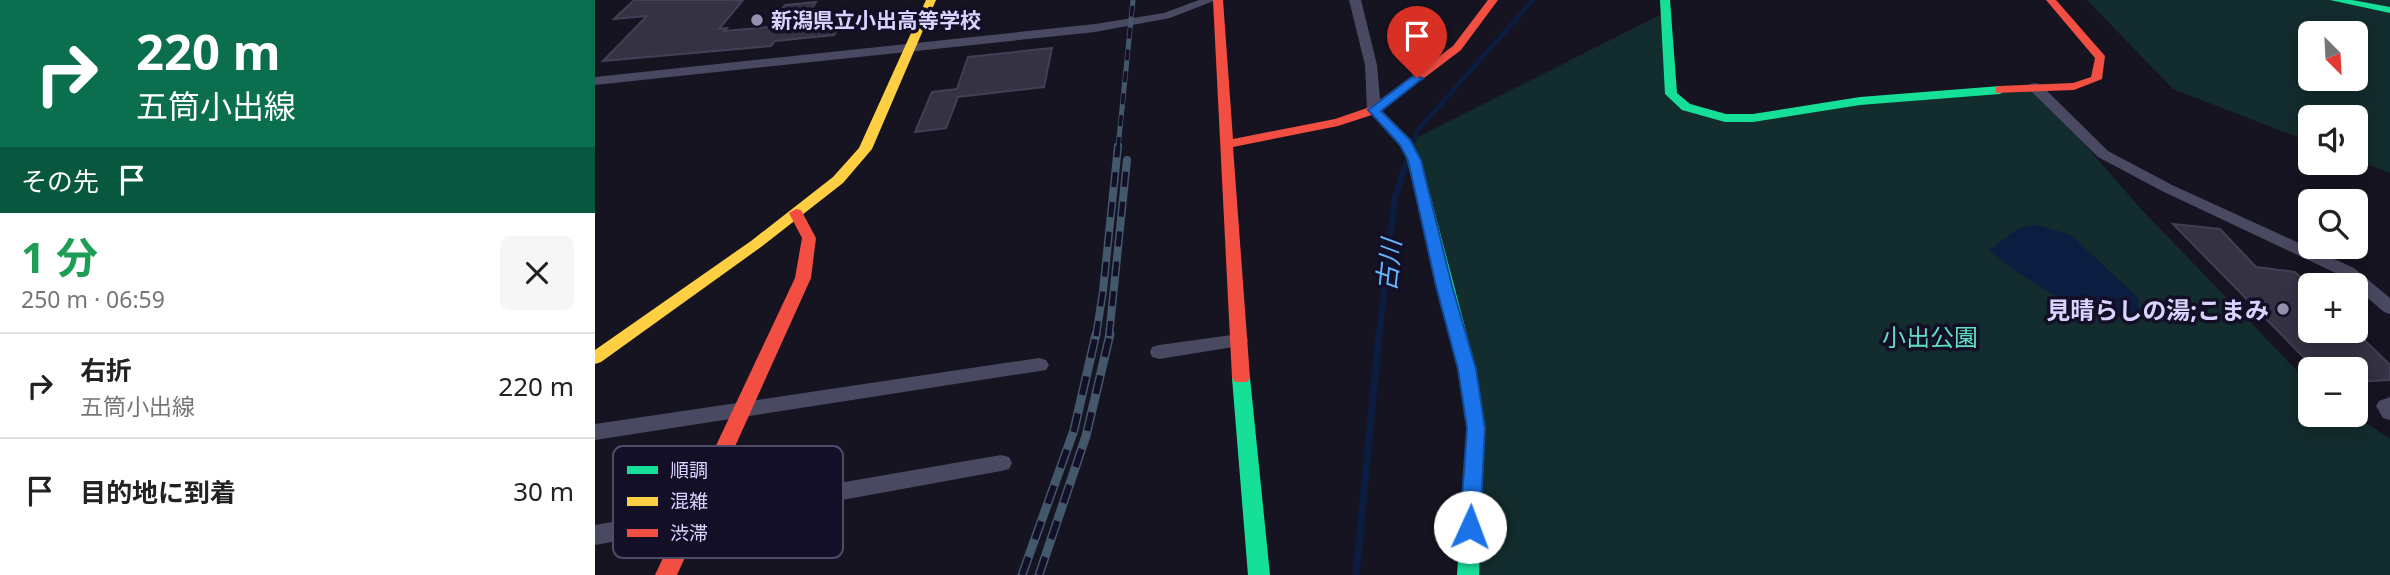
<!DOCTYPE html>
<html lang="ja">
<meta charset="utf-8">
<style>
body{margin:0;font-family:"Noto Sans","Noto Sans JP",sans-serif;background:#f6f6f6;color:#222;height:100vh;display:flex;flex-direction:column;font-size:26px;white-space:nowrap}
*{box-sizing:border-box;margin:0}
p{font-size:23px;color:#767676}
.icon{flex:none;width:38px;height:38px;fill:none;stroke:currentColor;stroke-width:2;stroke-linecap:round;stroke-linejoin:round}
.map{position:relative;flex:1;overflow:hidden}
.drawer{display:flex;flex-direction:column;background:#fff;width:595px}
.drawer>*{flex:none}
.guide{background:#0b6e4f;color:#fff;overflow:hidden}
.needle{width:46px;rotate:156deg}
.tools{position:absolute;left:1703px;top:21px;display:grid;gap:14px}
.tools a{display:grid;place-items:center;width:70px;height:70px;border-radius:10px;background:#fff;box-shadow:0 4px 18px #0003;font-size:35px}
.pin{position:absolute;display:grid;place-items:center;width:60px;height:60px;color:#fff;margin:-72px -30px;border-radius:50% 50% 50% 0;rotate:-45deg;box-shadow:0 0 7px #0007}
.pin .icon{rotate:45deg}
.me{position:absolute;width:77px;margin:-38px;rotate:2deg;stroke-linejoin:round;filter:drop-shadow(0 0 5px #0008)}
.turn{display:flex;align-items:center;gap:24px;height:147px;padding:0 21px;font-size:32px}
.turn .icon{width:91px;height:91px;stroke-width:2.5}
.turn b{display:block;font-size:49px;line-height:60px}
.then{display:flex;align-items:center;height:66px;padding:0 21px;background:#0003;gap:14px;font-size:26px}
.round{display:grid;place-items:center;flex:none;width:74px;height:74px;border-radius:10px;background:#f6f6f6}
.overview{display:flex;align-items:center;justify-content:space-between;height:119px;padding:0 21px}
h1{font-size:42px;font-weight:700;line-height:52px;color:#1e9e55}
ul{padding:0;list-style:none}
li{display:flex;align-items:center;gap:21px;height:105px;padding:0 21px;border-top:2px solid #e0e0e0}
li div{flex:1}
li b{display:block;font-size:26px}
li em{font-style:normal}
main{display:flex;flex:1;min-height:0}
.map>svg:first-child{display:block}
.green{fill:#132c2d;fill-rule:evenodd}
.water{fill:#0b1e41}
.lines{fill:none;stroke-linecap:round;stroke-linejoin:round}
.stream-far2{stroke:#0b1e41;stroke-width:4.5}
.stream-far1{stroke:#0b1e41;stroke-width:6}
.stream{stroke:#0b1e41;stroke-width:7}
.building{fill:#343243;stroke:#433f54;stroke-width:2}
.street{fill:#4a4962;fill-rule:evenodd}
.fast{fill:#16e098;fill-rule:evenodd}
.slow{fill:#ffcf43;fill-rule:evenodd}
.jam{fill:#f24e42;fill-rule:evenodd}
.rail-far2-casing{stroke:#43596b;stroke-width:5}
.rail-far1-casing{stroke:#43596b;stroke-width:8}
.rail-casing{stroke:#43596b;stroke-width:9}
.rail-far2{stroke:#130f26;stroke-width:3.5;stroke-dasharray:11;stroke-linecap:butt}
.rail-far1{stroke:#130f26;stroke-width:5;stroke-dasharray:15;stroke-linecap:butt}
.rail{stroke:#130f26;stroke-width:6;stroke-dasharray:19;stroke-linecap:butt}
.route{fill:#1a73e8;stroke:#114b97;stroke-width:2}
.poi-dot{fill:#9591b1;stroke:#130f26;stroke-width:2.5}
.labels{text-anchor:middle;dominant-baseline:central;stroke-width:7;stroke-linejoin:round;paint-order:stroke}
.far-poi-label{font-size:21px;font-weight:bold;fill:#d9d4ff;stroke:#130f26;text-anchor:start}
.poi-label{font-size:24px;font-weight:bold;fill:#d9d4ff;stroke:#130f26;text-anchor:end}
.park-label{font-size:24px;fill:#5fe0c0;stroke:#130f26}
.water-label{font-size:26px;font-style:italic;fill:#62b6ff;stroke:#130f26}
.key{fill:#130f26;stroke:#4e4a67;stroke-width:2}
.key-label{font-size:19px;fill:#d9d4ff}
</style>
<main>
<section class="drawer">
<div class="guide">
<div class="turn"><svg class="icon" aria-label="right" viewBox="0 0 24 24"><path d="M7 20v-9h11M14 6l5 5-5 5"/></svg><div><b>220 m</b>五筒小出線</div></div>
<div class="then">その先<svg class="icon" aria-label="arrive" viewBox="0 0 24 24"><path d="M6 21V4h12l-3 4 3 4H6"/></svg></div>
</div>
<div class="overview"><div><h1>1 分</h1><p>250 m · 06:59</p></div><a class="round"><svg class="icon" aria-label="close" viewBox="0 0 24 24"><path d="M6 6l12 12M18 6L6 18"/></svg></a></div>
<ul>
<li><svg class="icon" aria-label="right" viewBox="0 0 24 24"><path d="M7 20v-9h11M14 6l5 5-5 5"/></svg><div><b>右折</b><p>五筒小出線</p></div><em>220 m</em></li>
<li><svg class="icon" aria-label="arrive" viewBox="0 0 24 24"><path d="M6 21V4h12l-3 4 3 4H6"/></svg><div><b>目的地に到着</b></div><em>30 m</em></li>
</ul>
</section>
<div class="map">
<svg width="1795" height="575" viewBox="0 0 1795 575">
<rect width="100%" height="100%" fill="#161421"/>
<g class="green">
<path d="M1492 0H1795V173L1761 160 1760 117H1715V142L1578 89ZM1715 33H1760V79H1715Z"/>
<path d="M1069 13 1076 94 1130 118 1440 87 1545 208 1715 384V415H1759L1795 439V575H873L881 428 811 143Z"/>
</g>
<path class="water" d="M1442 225 1476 235 1543 298 1544 313 1518 318 1487 313 1416 268 1394 250 1424 228Z"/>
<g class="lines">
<path class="stream-far2" d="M817 145 823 130 938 0"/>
<path class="stream-far1" d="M784 336 800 197 812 162"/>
<path class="stream" d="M761 575 784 334"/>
</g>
<g class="building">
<path d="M39 0H148L124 29 132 28 129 31 174 27 190 5 221 2 209 20 251 16 239 35 180 41 176 46 8 61 52 16 19 19Z"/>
<path d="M457 48 449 87 363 97 351 128 320 132 337 92 362 89 373 57Z"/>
<path d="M1578 224 1625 229 1661 267 1700 272 1715 286V331H1760L1795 365V380L1760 382V369H1720Z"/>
</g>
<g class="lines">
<g class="street">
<path d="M604 0H621L575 18 500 32 0 85V77L500 24 569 13Z"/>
<path d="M754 0H766L782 65 786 110 779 114 772 110 770 65Z"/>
<path d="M1440 83 1445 84 1513 151 1577 185 1759 268 1795 298V314L1789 312 1747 276 1567 191 1503 157 1435 90V84Z"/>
<path d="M644 334 651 335 653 340 651 345 564 359 557 357 555 352 557 347 564 345Z"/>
<path d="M444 358 451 360 454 365 451 370 0 440V424Z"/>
<path d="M1795 397V420L1788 418 1781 406 1784 401Z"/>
<path d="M406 455 414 457 417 463 414 469 406 471 0 545V525Z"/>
</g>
<g class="fast">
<path d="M1065 0H1075L1082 93 1095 104 1131 114H1158L1265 97 1405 86 1411 90 1405 94 1265 105 1158 122H1130L1087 110 1070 94Z"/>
<path d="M1735 0H1757L1795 7V13Z"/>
<path d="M779 106 783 107 816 140 826 160 881 369 890 428 884 575H862L872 428 863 369 812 160 805 144 773 110Z"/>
<path d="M646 372 652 374 655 378 675 575H653L637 378 640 374Z"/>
</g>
<path class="slow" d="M331 0H341L277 149 248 183 166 247 6 362 0 364V350L156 241 238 177 264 148Z"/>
<g class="jam">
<path d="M618 0H628L638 139 740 119 775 107 858 46 893 0H903L866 50 783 113 743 126 638 147 655 378 652 382H640L637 378Z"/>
<path d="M1451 0H1461L1510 56 1507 79 1479 90 1401 93V87L1405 86 1478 83 1496 77 1500 58Z"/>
<path d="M201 209 206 210 221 238 216 278 82 575H60L200 278 207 238 194 213Z"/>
</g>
<defs>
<path id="rail-far2" d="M523 148 538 0"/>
<g id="rail-far1">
<path d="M501 336 508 291 523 146"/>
<path d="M514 336 532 160"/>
</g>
<g id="rail">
<path d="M427 575 479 430 501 334"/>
<path d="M444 575 491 436 515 334"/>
</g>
</defs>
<use href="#rail-far2" class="rail-far2-casing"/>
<use href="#rail-far1" class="rail-far1-casing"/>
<use href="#rail" class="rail-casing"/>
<use href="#rail-far2" class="rail-far2"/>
<use href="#rail-far1" class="rail-far1"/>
<use href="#rail" class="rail"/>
</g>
<path class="route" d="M818 76 828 78 786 111 815 140 826 160 857 286 881 369 890 428 885 527 882 533 875 535 868 533 865 527 872 428 863 369 841 286 813 160 805 145 773 110Z"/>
<g class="poi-dot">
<circle cx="162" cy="20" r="7"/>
<circle cx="1688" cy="309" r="7"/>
</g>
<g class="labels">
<g class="far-poi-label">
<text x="176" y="20">新潟県立小出高等学校</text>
</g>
<g class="poi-label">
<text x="1674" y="309">見晴らしの湯;こまみ</text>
</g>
<g class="park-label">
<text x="1335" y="336">小出公園</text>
</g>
<g class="water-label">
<text transform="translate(793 265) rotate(-84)">古川</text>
</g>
</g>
<rect x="18" y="446" width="230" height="112" rx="10" class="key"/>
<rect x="32" y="466" width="31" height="8" fill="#16e098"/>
<rect x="32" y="497" width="31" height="9" fill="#ffcf43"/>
<rect x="32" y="529" width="31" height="8" fill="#f24e42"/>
<g class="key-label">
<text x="75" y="477">順調</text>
<text x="75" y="508">混雑</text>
<text x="75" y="540">渋滞</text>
</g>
</svg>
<div class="tools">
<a><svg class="needle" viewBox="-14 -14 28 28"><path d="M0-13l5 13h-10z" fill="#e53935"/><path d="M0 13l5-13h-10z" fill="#767676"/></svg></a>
<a><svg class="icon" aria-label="sound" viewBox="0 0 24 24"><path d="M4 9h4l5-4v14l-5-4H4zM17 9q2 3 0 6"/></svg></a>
<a><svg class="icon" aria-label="search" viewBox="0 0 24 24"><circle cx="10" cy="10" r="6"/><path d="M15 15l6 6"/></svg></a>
<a>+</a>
<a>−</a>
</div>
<div class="pin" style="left:822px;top:78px;background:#d93025"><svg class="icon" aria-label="arrive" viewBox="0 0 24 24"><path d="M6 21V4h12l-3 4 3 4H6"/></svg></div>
<svg class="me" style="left:875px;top:527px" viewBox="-20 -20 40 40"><circle r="19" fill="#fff"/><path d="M0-13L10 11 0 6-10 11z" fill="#1a73e8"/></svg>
</div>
</main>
